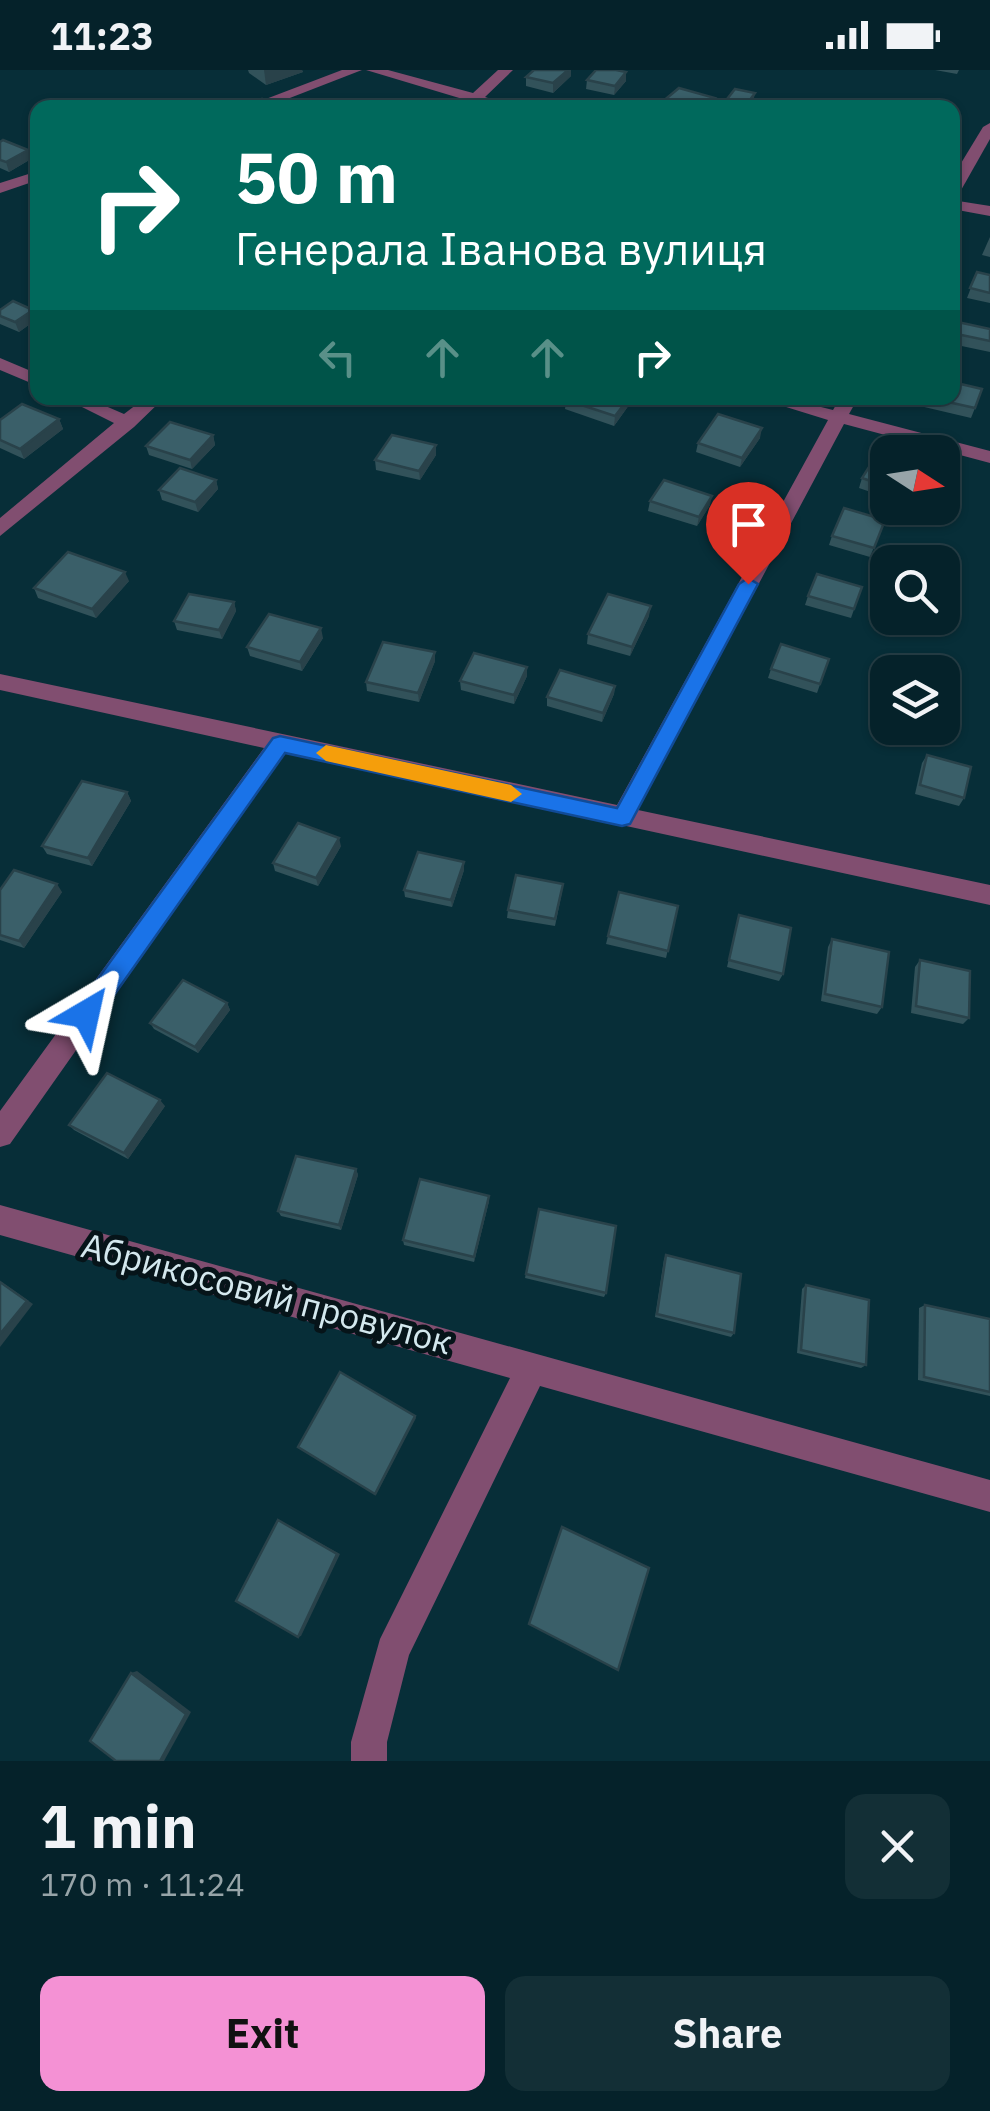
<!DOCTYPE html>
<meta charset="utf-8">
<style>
body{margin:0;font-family:"IBM Plex Sans",sans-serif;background:#132f36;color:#f1f3f6;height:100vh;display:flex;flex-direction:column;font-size:38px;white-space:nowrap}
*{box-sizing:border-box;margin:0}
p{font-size:32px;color:#97a4a8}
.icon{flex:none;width:55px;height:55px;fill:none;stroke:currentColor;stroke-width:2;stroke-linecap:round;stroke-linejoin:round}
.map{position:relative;height:1691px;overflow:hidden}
.sheet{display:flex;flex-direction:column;background:#05222a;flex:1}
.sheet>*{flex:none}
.banner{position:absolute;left:30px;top:30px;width:930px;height:305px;border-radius:20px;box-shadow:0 2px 8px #0004,0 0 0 2px #263f47;background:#00695c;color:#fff;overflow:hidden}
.needle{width:65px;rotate:102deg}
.controls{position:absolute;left:870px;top:365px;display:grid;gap:20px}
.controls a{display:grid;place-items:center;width:90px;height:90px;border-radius:20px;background:#05222a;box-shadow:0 2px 8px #0004,0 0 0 2px #263f47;font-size:50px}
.pin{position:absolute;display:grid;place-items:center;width:85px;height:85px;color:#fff;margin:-102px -42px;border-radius:50% 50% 50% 0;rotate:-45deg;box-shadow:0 0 10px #0007}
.pin .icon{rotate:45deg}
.me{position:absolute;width:110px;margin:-55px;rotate:36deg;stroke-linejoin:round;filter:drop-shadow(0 0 8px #0008)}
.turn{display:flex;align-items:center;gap:35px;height:210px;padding:0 40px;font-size:45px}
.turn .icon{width:130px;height:130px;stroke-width:2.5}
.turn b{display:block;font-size:70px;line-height:85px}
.lanes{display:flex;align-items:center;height:95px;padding:0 40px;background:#0003;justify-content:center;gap:50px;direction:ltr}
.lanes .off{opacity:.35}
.round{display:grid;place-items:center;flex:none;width:105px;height:105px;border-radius:20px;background:#132f36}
.overview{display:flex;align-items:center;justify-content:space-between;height:170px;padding:0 40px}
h1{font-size:60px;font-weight:700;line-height:75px}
.button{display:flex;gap:20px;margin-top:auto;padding:20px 40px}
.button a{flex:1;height:115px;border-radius:20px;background:#f491d4;color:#111;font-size:40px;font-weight:700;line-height:115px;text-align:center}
.button a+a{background:#132f36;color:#f1f3f6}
.status{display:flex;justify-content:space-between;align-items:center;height:70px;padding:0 50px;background:#05222a;direction:ltr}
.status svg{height:28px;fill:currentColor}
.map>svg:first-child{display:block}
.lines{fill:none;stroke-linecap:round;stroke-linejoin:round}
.street{fill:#814e70;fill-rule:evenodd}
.wall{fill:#32525a}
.shaded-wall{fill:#29424a}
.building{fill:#3a5f69;stroke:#29424a;stroke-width:2.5}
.route{fill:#1a73e8;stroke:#114b97;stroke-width:2.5}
.slow{fill:#f59e0b}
.labels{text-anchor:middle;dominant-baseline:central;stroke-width:10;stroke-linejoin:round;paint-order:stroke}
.near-street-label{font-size:35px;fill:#d4e8ee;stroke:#061419}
</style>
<div class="status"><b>11:23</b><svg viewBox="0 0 49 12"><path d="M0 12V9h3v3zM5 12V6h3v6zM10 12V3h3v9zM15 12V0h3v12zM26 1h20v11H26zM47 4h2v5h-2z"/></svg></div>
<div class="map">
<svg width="990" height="1691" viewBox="0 0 990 1691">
<rect width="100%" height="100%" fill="#072e38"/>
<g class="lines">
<g class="street">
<path d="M342 0H362L264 38H242Z"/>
<path d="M366 0H388L473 23 498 0H513L485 27 518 38 478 33 474 38H459L466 30Z"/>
<path d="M990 53V69L960 122 952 126V108L983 57Z"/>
<path d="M38 101V110L0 123V113Z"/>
<path d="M952 130 990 136V146L952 139Z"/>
<path d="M0 288 38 304V316L0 300Z"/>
<path d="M64 328H87L124 344 145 328H164L134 357 0 466V448L114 353Z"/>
<path d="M757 328H785L833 340 840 328H858L849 344 990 381V393L844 354 638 740 990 815V835L286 682 10 1074 0 1077V1041L264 678 0 620V604L617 735 828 350Z"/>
<path d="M0 1135 990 1410V1442L540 1316 409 1585 387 1672V1691H351V1672L380 1569 510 1308 0 1165Z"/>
</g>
</g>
<g class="wall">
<path d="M248 0H302L303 2 266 15 249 3Z"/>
<path d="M534 0H571V6L553 23 526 16V7Z"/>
<path d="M935 0H959L957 4Z"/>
<path d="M587 10 626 11 614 25 586 19Z"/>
<path d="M662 32 714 37 661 38Z"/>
<path d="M0 72 28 80 31 89 9 102 0 98Z"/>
<path d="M990 167V187L982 185Z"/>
<path d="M977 202 990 205V233L967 228Z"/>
<path d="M0 240 37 249 19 262 0 254Z"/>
<path d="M952 254 990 259V282L952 274Z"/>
<path d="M228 328H265L257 336Z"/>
<path d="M567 328H630L629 335 614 356 565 339 566 330Z"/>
<path d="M923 328H952L975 338 971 348 920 336Z"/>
<path d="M59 349 63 359 24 389 0 378V350Z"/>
<path d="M213 365 215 375 192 399 149 385 146 376Z"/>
<path d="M760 368 740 397 696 382 698 373Z"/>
<path d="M436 375V385L420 410 376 400 375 390Z"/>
<path d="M888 390V428L859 418 862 408Z"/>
<path d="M216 410 218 419 198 442 162 430 159 420Z"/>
<path d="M650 431 710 435 697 456 648 441Z"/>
<path d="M885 450 870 487 829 475 832 466Z"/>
<path d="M129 511 96 548 38 528 34 518Z"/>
<path d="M862 517 851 548 805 535 808 526Z"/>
<path d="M234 532 236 541 222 569 177 560 174 551Z"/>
<path d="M649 546 630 586 587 574 588 564Z"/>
<path d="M323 568 302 601 250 586 247 577Z"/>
<path d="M829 589 817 623 768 608 771 599Z"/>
<path d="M435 591 419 632 367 621 366 612Z"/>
<path d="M527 606 514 634 461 620 460 611Z"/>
<path d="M615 616 614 624 602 652 547 636V627Z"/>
<path d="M927 685 964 728 959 736 915 724 922 693Z"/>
<path d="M127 722 131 731 92 796 47 784 42 776Z"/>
<path d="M341 776 318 816 275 801 273 793Z"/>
<path d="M464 800 452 837 405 827 404 820Z"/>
<path d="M0 820 62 822 24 878 0 870Z"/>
<path d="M562 822 555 856 507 848 508 840Z"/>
<path d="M619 822 678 836 666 888 606 874Z"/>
<path d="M739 845 783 904 779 911 727 897Z"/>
<path d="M832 869 882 937 877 944 821 931 828 877Z"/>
<path d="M920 890 969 948 963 954 911 943 915 897Z"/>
<path d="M227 933 230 940 198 983 154 959 150 953Z"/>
<path d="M165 1036 128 1089 74 1060 69 1055Z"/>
<path d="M356 1099 358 1105 341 1160 281 1146 278 1141Z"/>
<path d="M489 1131 474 1192 404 1175 403 1170Z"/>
<path d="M539 1139 606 1223 604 1227 525 1208Z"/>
<path d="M666 1185 734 1263 731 1267 655 1247 664 1189Z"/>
<path d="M806 1215 866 1295 861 1298 797 1283 802 1219Z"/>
<path d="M925 1235 990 1249V1326L918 1310 919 1238Z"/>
</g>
<g class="shaded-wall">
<path d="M264 0H302L303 2 266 15Z"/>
<path d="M568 0H571V6L553 23V13Z"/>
<path d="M626 2V11L614 25 615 16Z"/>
<path d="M755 23 753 33 749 38H744Z"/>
<path d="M715 28 714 38H704Z"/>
<path d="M28 80 31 89 9 102 6 92Z"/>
<path d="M33 240 37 249 19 262 15 252Z"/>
<path d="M255 328H265L257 336Z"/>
<path d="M629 328V335L614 356 615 346Z"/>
<path d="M59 349 63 359 24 389 20 379Z"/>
<path d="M762 358 760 368 740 397 742 388Z"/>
<path d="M213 365 215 375 192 399 190 390Z"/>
<path d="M436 375V385L420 410 419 401Z"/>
<path d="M216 410 218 419 198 442 195 432Z"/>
<path d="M712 426 710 435 697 456 699 447Z"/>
<path d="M125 502 129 511 96 548 92 539Z"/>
<path d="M234 532 236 541 222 569 219 560Z"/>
<path d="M651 536 649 546 630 586 632 577Z"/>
<path d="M321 558 323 568 302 601 300 592Z"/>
<path d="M435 582V591L419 632 418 623Z"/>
<path d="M527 597V606L514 634V625Z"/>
<path d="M615 616 614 624 602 652 603 643Z"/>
<path d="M127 722 131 731 92 796 88 788Z"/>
<path d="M339 768 341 776 318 816 316 808Z"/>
<path d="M464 792V800L452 837 451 830Z"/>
<path d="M57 814 62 822 24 878 19 871Z"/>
<path d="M227 933 230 940 198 983 195 977Z"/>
<path d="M160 1030 165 1036 128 1089 124 1083Z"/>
<path d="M356 1099 358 1105 341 1160 339 1155Z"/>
<path d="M489 1126V1131L474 1192V1187Z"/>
<path d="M0 1211 33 1234 0 1277Z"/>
<path d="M415 1346 416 1348 376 1425 375 1424Z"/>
<path d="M278 1450 340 1484 301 1566 298 1567Z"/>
<path d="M137 1601 191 1642 164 1691H160L131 1603Z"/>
</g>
<g class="building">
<path d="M534 0H568L553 13 526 7Z"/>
<path d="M596 0H616L626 2 615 16 587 10Z"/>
<path d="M679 18 715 28 704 38H680L662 32Z"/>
<path d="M735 19 755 23 744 38H720Z"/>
<path d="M262 29 273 38 239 36Z"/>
<path d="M134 31 144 38H115Z"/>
<path d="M3 70 28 80 6 92 0 90V72Z"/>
<path d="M977 202 990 205V223L970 218Z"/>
<path d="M13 231 33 240 15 252 0 246V240Z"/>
<path d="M953 251 990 259V271L952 263Z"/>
<path d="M952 312 982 319 975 338 930 328H952Z"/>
<path d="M567 328H629L615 346 566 330Z"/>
<path d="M22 334 59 349 20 379 0 370V350Z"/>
<path d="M718 344 762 358 742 388 698 373Z"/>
<path d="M170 352 213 365 190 390 146 376Z"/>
<path d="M392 365 436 375 419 401 375 390Z"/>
<path d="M876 386 888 390V417L862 408Z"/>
<path d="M180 398 216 410 195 432 159 420Z"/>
<path d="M664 410 712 426 699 447 650 431Z"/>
<path d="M844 438 885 450 874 478 832 466Z"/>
<path d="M68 482 125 502 92 539 34 518Z"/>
<path d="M817 504 862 517 854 539 808 526Z"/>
<path d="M189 524 234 532 219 560 174 551Z"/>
<path d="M608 524 651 536 632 577 588 564Z"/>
<path d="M269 544 321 558 300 592 247 577Z"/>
<path d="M383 572 435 582 418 623 366 612Z"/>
<path d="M781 574 829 589 820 614 771 599Z"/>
<path d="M474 583 527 597 514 625 460 611Z"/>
<path d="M560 600 615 616 603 643 547 627Z"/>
<path d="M927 685 971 697 964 728 920 715Z"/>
<path d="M82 711 127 722 88 788 42 776Z"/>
<path d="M298 753 339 768 316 808 273 793Z"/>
<path d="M418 782 464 792 451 830 404 820Z"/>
<path d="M14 800 57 814 19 871 0 865V820Z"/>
<path d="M516 805 563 814 555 849 508 840Z"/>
<path d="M619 822 678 836 668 881 608 866Z"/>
<path d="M739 845 791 858 783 904 729 890Z"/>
<path d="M832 869 889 882 882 937 825 924Z"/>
<path d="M920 890 970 901 969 948 916 936Z"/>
<path d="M183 910 227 933 195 977 150 953Z"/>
<path d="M107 1003 160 1030 124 1083 69 1055Z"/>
<path d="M296 1086 356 1099 339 1155 278 1141Z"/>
<path d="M420 1109 489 1126 474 1187 403 1170Z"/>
<path d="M539 1139 616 1156 606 1223 526 1204Z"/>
<path d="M666 1185 741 1204 734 1263 657 1244Z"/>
<path d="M0 1212 27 1231 0 1264Z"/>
<path d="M806 1215 869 1230 866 1295 801 1280Z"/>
<path d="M925 1235 990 1249V1322L924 1307Z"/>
<path d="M340 1302 415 1346 375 1424 298 1377Z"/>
<path d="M278 1450 337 1484 298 1567 236 1531Z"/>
<path d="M562 1457 649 1498 618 1600 529 1554Z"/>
<path d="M131 1603 186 1644 160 1691H116L90 1671Z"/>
</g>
<path class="route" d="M748 508 758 514 630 754 622 756 285 683 95 952 86 955 78 952 74 944 78 936 273 668 280 666 617 738 739 514Z"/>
<path class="slow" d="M326 675 511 715 522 724 511 732 326 691 316 683Z"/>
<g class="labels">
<g class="near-street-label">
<text transform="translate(267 1223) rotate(15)">Абрикосовий провулок</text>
</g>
</g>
</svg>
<div class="controls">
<a><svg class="needle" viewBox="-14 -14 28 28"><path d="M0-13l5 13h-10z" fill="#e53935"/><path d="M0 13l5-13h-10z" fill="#97a4a8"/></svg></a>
<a><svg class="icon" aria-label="search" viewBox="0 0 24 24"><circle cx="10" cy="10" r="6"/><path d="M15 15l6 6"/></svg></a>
<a><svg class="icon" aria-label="layers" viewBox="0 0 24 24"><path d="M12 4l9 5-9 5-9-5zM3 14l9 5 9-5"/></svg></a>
</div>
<div class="pin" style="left:748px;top:514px;background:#d93025"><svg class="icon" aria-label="arrive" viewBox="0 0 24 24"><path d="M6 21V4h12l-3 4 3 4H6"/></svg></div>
<svg class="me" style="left:86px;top:944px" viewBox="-20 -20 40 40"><path d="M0-17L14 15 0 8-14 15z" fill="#1a73e8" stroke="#fff" stroke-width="4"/></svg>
<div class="banner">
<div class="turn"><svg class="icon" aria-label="right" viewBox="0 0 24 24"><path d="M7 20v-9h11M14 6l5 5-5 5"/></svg><div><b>50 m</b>Генерала Іванова вулиця</div></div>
<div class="lanes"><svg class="icon off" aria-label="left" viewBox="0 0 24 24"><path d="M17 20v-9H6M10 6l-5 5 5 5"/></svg><svg class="icon off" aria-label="ahead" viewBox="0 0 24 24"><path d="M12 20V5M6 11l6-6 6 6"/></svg><svg class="icon off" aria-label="ahead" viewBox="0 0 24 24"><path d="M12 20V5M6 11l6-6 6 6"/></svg><svg class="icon" aria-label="right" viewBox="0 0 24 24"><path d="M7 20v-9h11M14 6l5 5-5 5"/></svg></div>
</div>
</div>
<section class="sheet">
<div class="overview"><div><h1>1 min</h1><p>170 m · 11:24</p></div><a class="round"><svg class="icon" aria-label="close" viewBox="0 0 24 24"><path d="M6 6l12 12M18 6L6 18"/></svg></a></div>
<div class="button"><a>Exit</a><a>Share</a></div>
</section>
